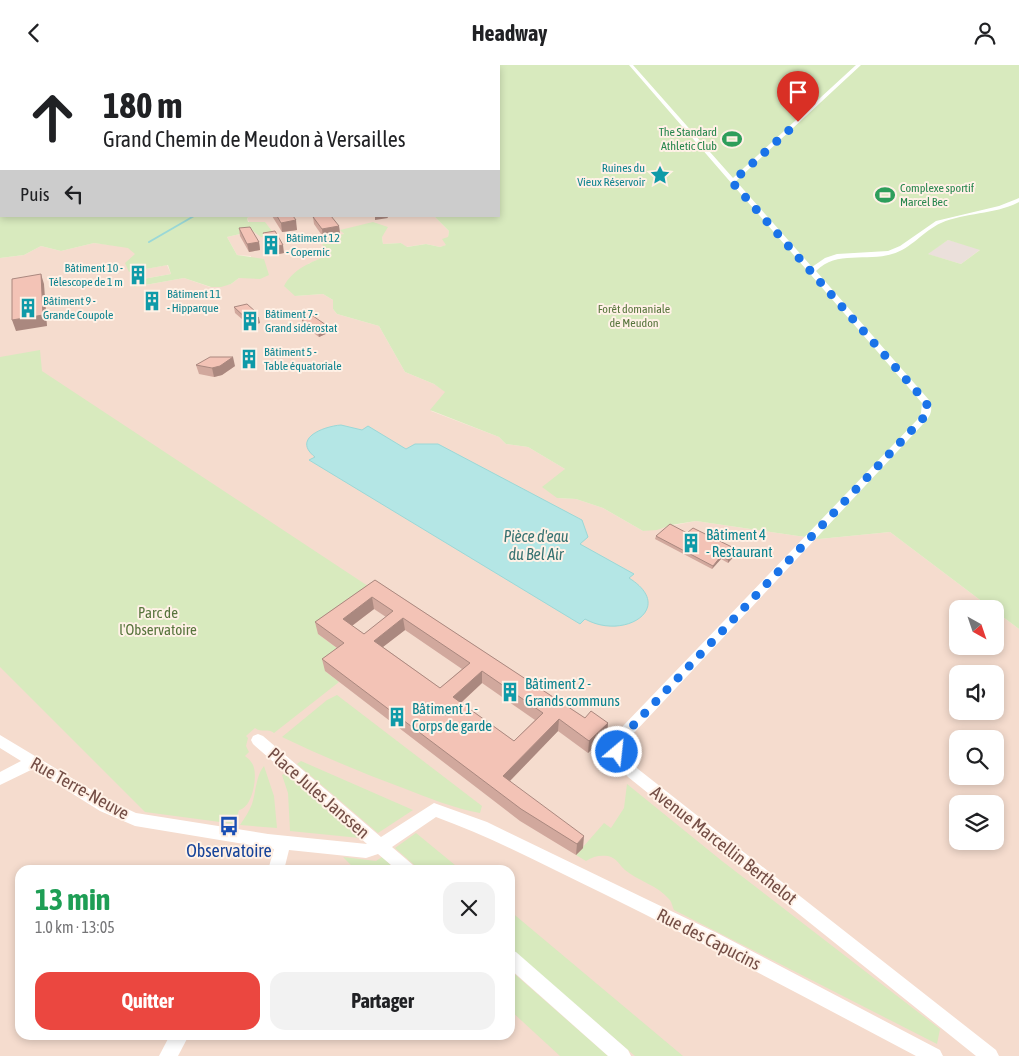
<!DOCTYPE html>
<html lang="fr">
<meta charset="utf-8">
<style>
body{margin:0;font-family:"Asap Condensed",sans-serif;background:#f2f2f2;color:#202124;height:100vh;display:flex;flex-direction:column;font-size:19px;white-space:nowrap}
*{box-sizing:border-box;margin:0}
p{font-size:16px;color:#757577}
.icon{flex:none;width:28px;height:28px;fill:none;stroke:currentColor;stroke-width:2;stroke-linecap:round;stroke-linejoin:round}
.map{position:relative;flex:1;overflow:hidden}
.drawer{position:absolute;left:15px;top:800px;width:500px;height:175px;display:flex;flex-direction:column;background:#fff;border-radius:15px;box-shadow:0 2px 8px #0003}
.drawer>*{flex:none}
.hud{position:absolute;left:0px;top:0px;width:500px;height:152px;box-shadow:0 2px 8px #0003;background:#fff;color:#202124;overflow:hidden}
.needle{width:32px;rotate:140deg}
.buttons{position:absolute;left:949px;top:535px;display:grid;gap:10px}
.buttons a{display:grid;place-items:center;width:55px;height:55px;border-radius:10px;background:#fff;box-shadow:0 2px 8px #0003;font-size:25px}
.pin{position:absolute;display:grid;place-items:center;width:42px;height:42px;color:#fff;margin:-51px -21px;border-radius:50% 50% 50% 0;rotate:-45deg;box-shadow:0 0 5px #0007}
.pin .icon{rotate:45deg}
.me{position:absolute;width:55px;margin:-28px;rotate:28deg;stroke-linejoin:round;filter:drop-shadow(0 0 4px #0008)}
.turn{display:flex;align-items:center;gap:18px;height:105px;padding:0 20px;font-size:22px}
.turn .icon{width:65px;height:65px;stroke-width:2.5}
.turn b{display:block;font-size:35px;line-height:42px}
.then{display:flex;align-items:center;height:48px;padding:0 20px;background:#0003;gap:10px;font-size:19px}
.round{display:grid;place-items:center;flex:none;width:52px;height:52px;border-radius:15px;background:#f2f2f2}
.headline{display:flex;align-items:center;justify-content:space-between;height:85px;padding:0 20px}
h1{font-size:30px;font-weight:700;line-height:38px;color:#1e9e55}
.action{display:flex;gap:10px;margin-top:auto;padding:10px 20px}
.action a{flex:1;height:58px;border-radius:15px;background:#eb4740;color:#fff;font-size:20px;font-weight:700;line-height:58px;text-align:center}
.action a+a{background:#f2f2f2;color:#202124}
header{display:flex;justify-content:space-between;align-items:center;height:65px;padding:0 20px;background:#fff;font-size:22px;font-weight:700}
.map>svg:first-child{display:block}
.residential{fill:#f5dcce;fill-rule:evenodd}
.industrial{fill:#ebe0db}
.green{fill:#d8eabe;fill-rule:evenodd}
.water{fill:#b4e6e5;stroke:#9ad8d7}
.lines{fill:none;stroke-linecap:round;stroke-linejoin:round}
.stream{stroke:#9ad8d7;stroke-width:2}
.minor{fill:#fff;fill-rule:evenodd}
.wall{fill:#d1a89d;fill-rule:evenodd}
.shaded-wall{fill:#aa887f}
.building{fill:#f3c3b6;stroke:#aa887f;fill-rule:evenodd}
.route{stroke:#1a73e8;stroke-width:9;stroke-dasharray:0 16.2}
.labels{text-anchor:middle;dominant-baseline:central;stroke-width:4;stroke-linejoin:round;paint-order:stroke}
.far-leisure-label{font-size:12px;fill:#27864d;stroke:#fff1e6;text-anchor:end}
.far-culture-label{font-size:12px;fill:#0d838f;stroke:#fff1e6;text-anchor:start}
.far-park-label{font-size:12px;fill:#57743c;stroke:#fff1e6}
.culture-label{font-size:15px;fill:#0d838f;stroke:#fff1e6;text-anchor:start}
.park-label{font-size:15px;fill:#57743c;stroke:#fff1e6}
.water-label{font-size:16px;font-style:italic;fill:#387372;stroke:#fff1e6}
.near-street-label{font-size:18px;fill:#744e46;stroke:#fff1e6}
.near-transit-label{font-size:18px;fill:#164399;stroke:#fff1e6}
</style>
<header><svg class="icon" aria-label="back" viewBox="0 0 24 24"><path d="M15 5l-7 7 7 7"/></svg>Headway<svg class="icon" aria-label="person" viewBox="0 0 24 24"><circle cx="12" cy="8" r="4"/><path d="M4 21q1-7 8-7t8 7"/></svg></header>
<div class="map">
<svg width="1019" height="991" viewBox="0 0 1019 991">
<rect width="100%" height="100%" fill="#fdecdf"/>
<path class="residential" d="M251 151H434L449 166 447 180 440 182 426 179 406 182 401 178 383 179 382 172 359 162 341 165 344 169 329 190 308 199 295 231 323 229 333 235V244L337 249 379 261 405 307 434 319 446 327 431 346 499 372 506 379 528 382 565 404 557 433 576 434 603 443 643 466 696 456 819 474 890 467 992 544H958V581H995V546L1019 564V991H0V193L24 190 41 181 61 186 94 178 128 182 136 189 129 207 167 200 171 209 132 216 134 222 184 213 210 222 231 219 239 213H249L251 191 237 190 227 172 253 166 247 153ZM958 609H995V646H958ZM958 674H995V711H958ZM958 739H995V776H958ZM20 805H510V970H20Z"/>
<path class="industrial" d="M948 175 981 184 961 199 927 189Z"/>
<g class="green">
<path d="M0 0H1019V564L995 546V544H992L890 467 819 474 696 456 671 460 657 465 643 466 603 443 576 434 557 433 542 422 565 404 528 382 506 379 499 372 430 345 445 327 434 319 405 307 379 261 337 249 333 244V235L323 229 295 231 284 221C293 204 311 197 329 190L319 174 344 169 340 165 373 157 388 162 382 172 383 179 401 178 407 182 426 179 440 182 446 180 442 174 448 172 449 166 434 151H499V1H1V151H251L247 153 248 157H265L275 170 261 172 253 166 227 172 237 190 264 194 269 210 260 214 239 213 231 219 221 222H211L184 213 134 222 132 216 171 209 168 200 129 207 125 198 135 189 128 183 94 178 61 186 41 181 24 190 0 193ZM948 175 980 185 961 199 928 189Z"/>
<path d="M40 285 42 306 377 527 318 569 346 590 325 606 339 617 274 668C268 663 261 668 255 663L246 671 248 673 246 681 249 687 245 691C249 694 253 698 254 703 257 714 252 743 239 745L235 759 145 747 0 602V292Z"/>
<path d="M337 630 482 741 480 748C453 743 429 733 403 723 362 708 322 691 282 672L327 635Z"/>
<path d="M301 696 413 745 378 768 297 699Z"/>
<path d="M264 701 274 731 277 763 240 760C244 754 249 747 252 739 256 727 256 710 264 701Z"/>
<path d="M286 708 360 773 290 766 288 728 282 710Z"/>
<path d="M627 719 722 796 940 964 937 979 674 845C672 841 672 837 669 834 657 820 638 816 625 805 620 801 617 793 608 791 600 790 593 791 586 796L576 790 604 758 611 763 624 743Z"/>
<path d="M416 768 461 805H420L395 783Z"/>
<path d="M343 792 376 796 382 792 396 805H356Z"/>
<path d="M510 846 683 991H635L510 883Z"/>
<path d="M510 905 608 991H560L510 945Z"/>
</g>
<path class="water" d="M341 360 362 365 368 361 406 384 415 379H438L582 455 588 472 580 479 634 509 629 513C677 543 624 576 585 554L580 559 309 395 315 392C291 373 325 361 341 360Z"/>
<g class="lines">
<path class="stream" d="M149 177 194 151"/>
<g class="minor">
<path d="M629 0H633L733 113 856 0H861L736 116 812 202 825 193 837 189 888 186 900 181 936 156 999 141 1019 133V137C994 150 966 147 941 158 923 166 911 184 892 189 866 197 837 185 816 206L929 335C934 345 930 352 923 359L633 669C621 686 624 690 638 704L996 985 999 991H976L628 712C609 692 607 684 623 661L917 355 921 348 922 338Z"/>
<path d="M258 669 263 671 381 772 434 738 487 757 644 833 719 869 940 985 943 991H916C812 936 709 881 604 829 548 802 494 773 436 752L392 782 413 800 416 805H397L378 789 366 793 289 785 284 805H268L274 784 135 761 100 746 33 704 0 720V707L21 696 0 683V670L110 736 136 748 268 769 367 779 253 679 251 675 253 671Z"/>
<path d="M510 885 516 887 628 985 631 991H608L510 904Z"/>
<path d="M170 970H189L178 991H159Z"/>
</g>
</g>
<g class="wall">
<path d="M272 151H293L297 165 282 167Z"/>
<path d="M313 152 339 161 340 169 323 172 314 159Z"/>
<path d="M239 163 259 177 260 185 249 187 240 171Z"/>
<path d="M263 168 284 188 273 190 265 176Z"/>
<path d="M234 242 256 247 260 258 250 261 235 248Z"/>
<path d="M302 255 330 267 319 272 303 260Z"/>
<path d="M196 300 235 301 222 310 214 312 199 309Z"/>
<path d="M687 468 738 485 737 488 728 498 721 494 712 504 655 474 656 471Z"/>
<path d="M375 515 585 653 608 658 607 669 588 688 558 666 510 716 583 783 576 790 520 756 325 606 322 594 337 583 318 569 315 557ZM374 544 386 552 364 569 352 561ZM405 565 462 604 440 623 383 582ZM482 618 535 655 514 676 461 638Z"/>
</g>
<g class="shaded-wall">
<path d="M375 151H387L388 153 375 155Z"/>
<path d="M296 155 297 165 282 167 281 158Z"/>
<path d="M339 161 340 169 323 172 322 164Z"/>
<path d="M259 177 260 185 249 187 247 179Z"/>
<path d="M283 180 284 188 273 190 271 182Z"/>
<path d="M41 209 44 219 47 261 16 266 12 255Z"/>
<path d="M259 253 260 258 250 261 249 256Z"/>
<path d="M329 262 330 267 319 272 318 266Z"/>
<path d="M233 292 235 301 222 310 214 312 212 303Z"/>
<path d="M738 485 737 488 728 498V495Z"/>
<path d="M721 491V494L712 504 713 501Z"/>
<path d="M372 532 374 544 345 566 343 554Z"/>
<path d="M403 553 405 565 375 588 374 576Z"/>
<path d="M482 606V618L454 644 453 632Z"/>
<path d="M559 654 558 666 504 722 503 711Z"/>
<path d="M608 658 607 669 588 688 589 676Z"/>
<path d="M584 771 583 783 576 790 577 779Z"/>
</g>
<g class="building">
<path d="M277 151H293L296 155 281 158Z"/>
<path d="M317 151H331L339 161 322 164 313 152Z"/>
<path d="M250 162 259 177 247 179 239 163Z"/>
<path d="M275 166 283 180 271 182 263 168Z"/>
<path d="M41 209 43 250 12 255V214Z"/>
<path d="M247 239 256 247 253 248 259 253 249 256 234 242Z"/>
<path d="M313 251 329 262 318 266 302 255Z"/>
<path d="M210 292H233L220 301 212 303 196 300Z"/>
<path d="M670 459 687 468 693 463 738 485 728 495 721 491 713 501 656 471Z"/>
<path d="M375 515 585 653 591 646 608 658 589 676 559 654 503 711 584 771 577 779 521 744 322 594 344 578 315 557ZM372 532 393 546 364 569 343 554ZM403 553 470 598 440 623 374 576ZM482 606 543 648 514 676 453 632Z"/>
</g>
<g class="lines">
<path class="route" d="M617 687 620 676 628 666 927 349 928 343 926 337 732 117 798 57"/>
</g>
<defs>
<symbol id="stadium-bare" viewBox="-9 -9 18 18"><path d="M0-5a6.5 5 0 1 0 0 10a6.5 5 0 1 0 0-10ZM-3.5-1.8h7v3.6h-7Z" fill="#2e9e5b" stroke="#fff1e6" stroke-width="2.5" paint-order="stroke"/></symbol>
<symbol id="sight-bare" viewBox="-9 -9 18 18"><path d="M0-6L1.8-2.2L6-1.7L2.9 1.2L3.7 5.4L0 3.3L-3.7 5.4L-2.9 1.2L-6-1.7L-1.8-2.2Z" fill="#0f9aa8" stroke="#fff1e6" stroke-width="2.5" paint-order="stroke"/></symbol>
<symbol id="building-bare" viewBox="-9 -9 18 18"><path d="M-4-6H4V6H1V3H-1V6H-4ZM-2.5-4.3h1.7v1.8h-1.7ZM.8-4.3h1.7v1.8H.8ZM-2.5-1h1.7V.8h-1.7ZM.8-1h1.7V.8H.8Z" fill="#0f9aa8" stroke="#fff1e6" stroke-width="2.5" paint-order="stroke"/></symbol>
<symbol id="bus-bare" viewBox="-9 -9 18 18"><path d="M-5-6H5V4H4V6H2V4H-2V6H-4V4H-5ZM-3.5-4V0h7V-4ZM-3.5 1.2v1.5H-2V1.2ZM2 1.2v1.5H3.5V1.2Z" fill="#1a4fb4" stroke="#fff1e6" stroke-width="2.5" paint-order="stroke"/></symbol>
</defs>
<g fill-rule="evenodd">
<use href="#stadium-bare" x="718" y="60" width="28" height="28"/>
<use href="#sight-bare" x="646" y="96" width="28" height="28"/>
<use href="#stadium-bare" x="871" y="116" width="28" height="28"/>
<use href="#building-bare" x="257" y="166" width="28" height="28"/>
<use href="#building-bare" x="124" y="196" width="28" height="28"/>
<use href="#building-bare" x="138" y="222" width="28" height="28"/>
<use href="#building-bare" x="14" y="229" width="28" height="28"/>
<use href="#building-bare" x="236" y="242" width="28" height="28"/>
<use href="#building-bare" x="235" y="280" width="28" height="28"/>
<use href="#building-bare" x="677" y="464" width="28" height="28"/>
<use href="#building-bare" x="496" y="613" width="28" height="28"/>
<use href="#building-bare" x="383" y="638" width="28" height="28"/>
<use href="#bus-bare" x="215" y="747" width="28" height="28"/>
</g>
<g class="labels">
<g class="far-leisure-label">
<text x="717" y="67">The Standard<tspan x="717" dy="14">Athletic Club</tspan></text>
<text x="900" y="123" text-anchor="start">Complexe sportif<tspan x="900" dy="14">Marcel Bec</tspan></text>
</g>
<g class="far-culture-label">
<text x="645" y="103" text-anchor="end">Ruines du<tspan x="645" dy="14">Vieux Réservoir</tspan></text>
<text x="286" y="173">Bâtiment 12<tspan x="286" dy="14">- Copernic</tspan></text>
<text x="123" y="203" text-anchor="end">Bâtiment 10 -<tspan x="123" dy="14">Télescope de 1 m</tspan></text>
<text x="167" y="229">Bâtiment 11<tspan x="167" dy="14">- Hipparque</tspan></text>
<text x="43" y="236">Bâtiment 9 -<tspan x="43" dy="14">Grande Coupole</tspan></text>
<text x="265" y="249">Bâtiment 7 -<tspan x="265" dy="14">Grand sidérostat</tspan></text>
<text x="264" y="287">Bâtiment 5 -<tspan x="264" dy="14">Table équatoriale</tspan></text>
</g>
<g class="far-park-label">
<text x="634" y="244">Forêt domaniale<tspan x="634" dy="14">de Meudon</tspan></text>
</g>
<g class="culture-label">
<text x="706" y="469">Bâtiment 4<tspan x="706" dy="17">- Restaurant</tspan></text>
<text x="525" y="618">Bâtiment 2 -<tspan x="525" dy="17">Grands communs</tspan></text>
<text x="412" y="643">Bâtiment 1 -<tspan x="412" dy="17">Corps de garde</tspan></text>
</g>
<g class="park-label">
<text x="158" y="547">Parc de<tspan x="158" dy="17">l'Observatoire</tspan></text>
</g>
<g class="water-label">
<text x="536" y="471">Pièce d'eau<tspan x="536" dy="18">du Bel Air</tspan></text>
</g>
<g class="near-street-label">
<text transform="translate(80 723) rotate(29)">Rue Terre-Neuve</text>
<text transform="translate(319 728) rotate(41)">Place Jules Janssen</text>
<text transform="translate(724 780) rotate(38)">Avenue Marcellin Berthelot</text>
<text transform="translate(709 874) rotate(27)">Rue des Capucins</text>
</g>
<g class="near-transit-label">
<text x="229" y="785">Observatoire</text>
</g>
</g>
</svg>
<div class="buttons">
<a><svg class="needle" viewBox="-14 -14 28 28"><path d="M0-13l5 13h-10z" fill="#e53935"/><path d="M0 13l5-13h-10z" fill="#757577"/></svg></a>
<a><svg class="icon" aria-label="sound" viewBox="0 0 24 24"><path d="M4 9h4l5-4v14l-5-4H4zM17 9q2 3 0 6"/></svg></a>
<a><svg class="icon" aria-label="search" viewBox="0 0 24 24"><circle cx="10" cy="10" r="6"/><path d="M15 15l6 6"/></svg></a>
<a><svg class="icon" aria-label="layers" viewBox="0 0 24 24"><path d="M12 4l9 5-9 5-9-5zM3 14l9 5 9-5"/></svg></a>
</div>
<div class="pin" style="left:798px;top:57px;background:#d93025"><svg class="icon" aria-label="arrive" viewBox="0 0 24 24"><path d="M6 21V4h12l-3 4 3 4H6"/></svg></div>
<svg class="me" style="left:617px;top:687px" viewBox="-20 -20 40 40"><circle r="17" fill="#1a73e8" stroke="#fff" stroke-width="3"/><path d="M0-11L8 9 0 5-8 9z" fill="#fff"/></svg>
<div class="hud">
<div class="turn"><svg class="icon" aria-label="ahead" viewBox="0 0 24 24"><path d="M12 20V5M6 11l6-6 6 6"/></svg><div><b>180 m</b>Grand Chemin de Meudon à Versailles</div></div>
<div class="then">Puis<svg class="icon" aria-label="left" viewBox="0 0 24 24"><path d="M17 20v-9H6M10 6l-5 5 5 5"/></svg></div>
</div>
<section class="drawer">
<div class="headline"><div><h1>13 min</h1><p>1.0 km · 13:05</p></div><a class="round"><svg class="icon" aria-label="close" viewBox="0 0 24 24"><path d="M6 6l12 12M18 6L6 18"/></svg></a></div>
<div class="action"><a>Quitter</a><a>Partager</a></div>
</section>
</div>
